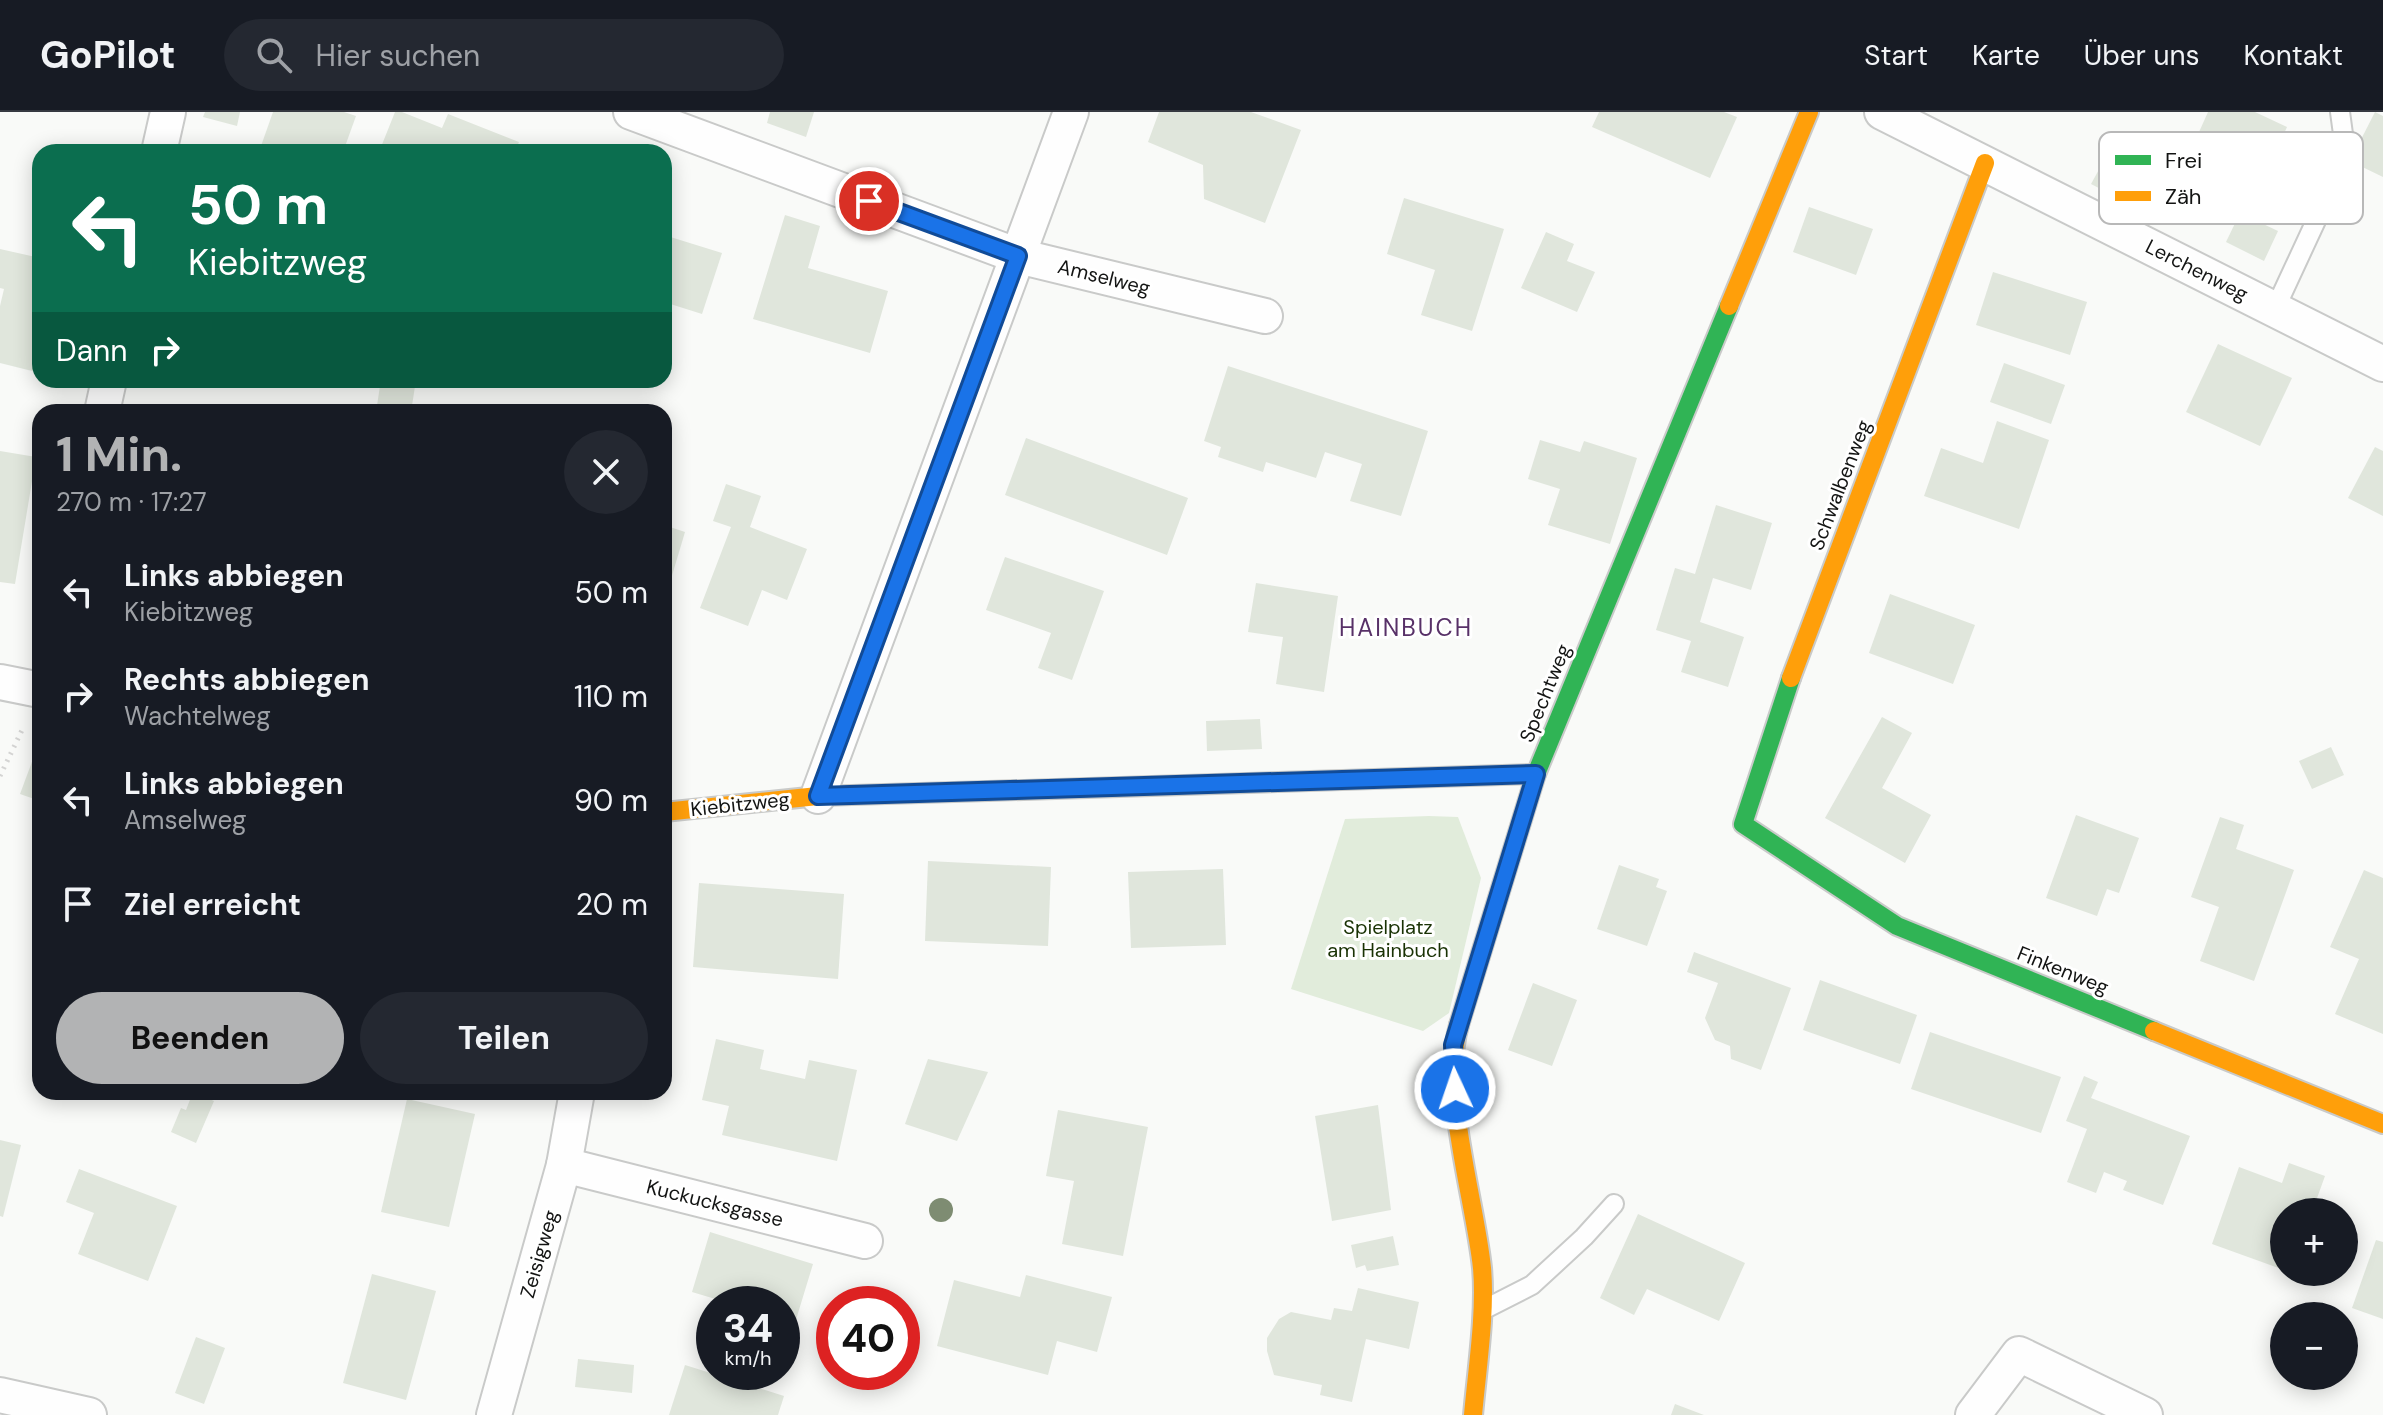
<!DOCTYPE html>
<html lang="de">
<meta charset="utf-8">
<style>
body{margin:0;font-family:"DM Sans",sans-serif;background:#242831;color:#f1f3f6;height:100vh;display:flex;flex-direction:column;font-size:30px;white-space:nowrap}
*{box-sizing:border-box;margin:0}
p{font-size:26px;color:#9ea1a6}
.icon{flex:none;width:44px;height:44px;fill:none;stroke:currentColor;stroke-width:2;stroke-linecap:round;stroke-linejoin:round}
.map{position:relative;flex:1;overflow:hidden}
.side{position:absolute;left:32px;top:292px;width:640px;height:696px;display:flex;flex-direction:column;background:#171b24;border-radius:24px;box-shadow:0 4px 20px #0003}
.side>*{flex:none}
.hud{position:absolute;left:32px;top:32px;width:640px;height:244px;border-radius:24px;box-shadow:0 4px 20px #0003;background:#0b6e4f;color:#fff;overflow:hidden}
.controls{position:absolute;left:2270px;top:1086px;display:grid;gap:16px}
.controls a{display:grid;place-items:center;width:88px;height:88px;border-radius:50%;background:#171b24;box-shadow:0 4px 20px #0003;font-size:40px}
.speed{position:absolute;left:696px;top:1174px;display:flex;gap:16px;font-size:40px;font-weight:700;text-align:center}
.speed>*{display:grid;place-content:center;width:104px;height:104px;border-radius:50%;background:#171b24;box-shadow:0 4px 20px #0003;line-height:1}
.speed small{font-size:20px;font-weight:400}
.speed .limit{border:12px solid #d22;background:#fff;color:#111}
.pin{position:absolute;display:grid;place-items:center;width:68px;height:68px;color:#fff;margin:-34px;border:4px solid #fff;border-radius:50%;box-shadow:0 2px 8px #0007}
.me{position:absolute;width:88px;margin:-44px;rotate:357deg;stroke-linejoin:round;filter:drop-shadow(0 0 6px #0008)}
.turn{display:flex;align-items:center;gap:28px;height:168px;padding:0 24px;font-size:36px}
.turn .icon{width:104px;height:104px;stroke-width:2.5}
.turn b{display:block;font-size:56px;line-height:68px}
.then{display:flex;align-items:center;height:76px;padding:0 24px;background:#0003;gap:16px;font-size:30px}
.round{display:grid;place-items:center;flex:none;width:84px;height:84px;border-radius:42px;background:#242831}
.summary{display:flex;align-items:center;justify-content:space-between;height:136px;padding:0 24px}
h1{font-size:48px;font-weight:700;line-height:60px;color:#b2b3b4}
.cta{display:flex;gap:16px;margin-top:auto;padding:16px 24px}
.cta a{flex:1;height:92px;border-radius:48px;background:#b2b3b4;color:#111;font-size:32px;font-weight:700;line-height:92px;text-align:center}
.cta a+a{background:#242831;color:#f1f3f6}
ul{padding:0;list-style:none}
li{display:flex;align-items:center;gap:24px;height:104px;padding:0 24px}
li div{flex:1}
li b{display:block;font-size:30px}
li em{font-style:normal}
header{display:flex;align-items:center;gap:48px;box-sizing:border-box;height:112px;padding:0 40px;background:#171b24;border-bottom:2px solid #363941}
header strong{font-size:38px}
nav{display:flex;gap:44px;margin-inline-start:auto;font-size:28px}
.search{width:560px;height:72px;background:#242831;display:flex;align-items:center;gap:20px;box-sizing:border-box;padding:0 28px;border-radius:44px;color:#9ea1a6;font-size:30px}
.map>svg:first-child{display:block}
.green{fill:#e1ecdb}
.building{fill:#e0e6dc}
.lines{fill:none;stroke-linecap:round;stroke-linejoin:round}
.lane-casing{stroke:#c9cac9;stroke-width:22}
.street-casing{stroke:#c9cac9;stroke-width:38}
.fast-casing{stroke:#c9cac9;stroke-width:22}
.slow-casing{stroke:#c9cac9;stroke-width:22}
.path{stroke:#d4d4d3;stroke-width:5;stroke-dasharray:2 6;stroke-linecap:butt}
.lane{stroke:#fefefe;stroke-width:18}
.street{stroke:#fefefe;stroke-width:34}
.fast{stroke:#30b455;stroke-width:18}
.slow{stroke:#ff9f0a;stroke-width:18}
.tree{fill:#7e8c72}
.route-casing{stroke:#114b97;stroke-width:20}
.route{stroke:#1a73e8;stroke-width:14}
.labels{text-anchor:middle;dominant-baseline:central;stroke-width:6;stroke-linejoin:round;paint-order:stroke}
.street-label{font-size:20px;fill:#131413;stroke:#fff}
.park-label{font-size:20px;fill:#193204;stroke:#fff}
.quarter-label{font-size:24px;letter-spacing:2px;fill:#583168;stroke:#fff}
.key{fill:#fff;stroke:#b8b8b8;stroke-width:2}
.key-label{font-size:22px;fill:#131413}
</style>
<header>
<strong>GoPilot</strong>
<div class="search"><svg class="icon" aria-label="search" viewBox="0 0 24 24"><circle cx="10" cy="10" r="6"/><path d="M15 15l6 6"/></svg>Hier suchen</div>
<nav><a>Start</a><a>Karte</a><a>Über uns</a><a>Kontakt</a></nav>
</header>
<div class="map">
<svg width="2383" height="1303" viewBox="0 0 2383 1303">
<rect width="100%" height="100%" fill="#f9faf8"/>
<path class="green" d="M1429 704 1458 705 1481 766 1449 901 1423 919 1291 877 1345 707Z"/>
<g class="building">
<path d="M205 0H240L237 14 203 5Z"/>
<path d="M273 0H344L356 4 343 40H280L261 34Z"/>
<path d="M395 0H402L442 16 448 2 519 30 515 40H379Z"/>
<path d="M770 0H814L806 25 767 11Z"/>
<path d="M1159 0H1251L1301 18 1265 111 1204 87 1203 53 1148 30Z"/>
<path d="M1599 0H1724L1737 5 1710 66 1592 15Z"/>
<path d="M2208 0H2255L2287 15 2249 98 2178 67Z"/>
<path d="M2375 0 2383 4V65L2350 49Z"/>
<path d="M2112 34 2139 48 2118 86 2091 72Z"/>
<path d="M1404 86 1504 117 1472 219 1421 203 1435 158 1387 142Z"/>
<path d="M1809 95 1873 117 1856 163 1793 140Z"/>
<path d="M2240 101 2278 119 2264 149 2226 130Z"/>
<path d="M785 103 820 114 808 156 888 179 870 241 753 207Z"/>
<path d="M1546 120 1574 132 1567 149 1595 160 1577 200 1521 176Z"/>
<path d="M664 123 722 141 702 202 664 190Z"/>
<path d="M0 137 40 146V261L0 251V194L4 177 0 176Z"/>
<path d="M1993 160 2087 190 2070 243 1976 213Z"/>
<path d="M2218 232 2292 266 2260 334 2186 300Z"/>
<path d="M2004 251 2065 273 2051 312 1990 290Z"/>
<path d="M1228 254 1428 319 1401 404 1350 389 1362 352 1325 340 1316 366 1266 350 1263 360 1218 345 1221 335 1204 329Z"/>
<path d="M354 268H416L411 300H376L380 274Z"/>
<path d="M1997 309 2049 328 2019 417 1924 384 1941 336 1983 351Z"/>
<path d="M1026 326 1188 386 1167 443 1005 383Z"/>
<path d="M1540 328 1580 340 1584 329 1637 346 1610 432 1548 413 1560 377 1528 367Z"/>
<path d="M2375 335 2383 339V404L2348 386Z"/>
<path d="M0 339 36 345 15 472 0 470Z"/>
<path d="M726 372 761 384 750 415 807 437 787 488 762 478 748 514 700 496 731 415 713 409Z"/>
<path d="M1716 393 1772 411 1751 478 1713 466 1700 510 1744 525 1728 575 1681 560 1691 529 1656 518 1675 456 1695 462Z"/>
<path d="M664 413 685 420 665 487H664Z"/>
<path d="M1005 445 1104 479 1072 568 1038 556 1051 521 986 498Z"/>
<path d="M1256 471 1338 484 1324 580 1276 572 1283 525 1248 520Z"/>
<path d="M1890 482 1975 513 1953 572 1869 541Z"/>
<path d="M1882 605 1912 621 1882 676 1931 703 1905 751 1825 706Z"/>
<path d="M1260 607 1262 637 1207 639 1206 609Z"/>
<path d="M2331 635 2344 663 2312 677 2299 649Z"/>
<path d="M36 639 40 640V689L20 682Z"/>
<path d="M2076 703 2139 726 2119 781 2107 777 2097 804 2046 786Z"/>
<path d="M2220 705 2244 713 2236 737 2294 758 2254 869 2200 849 2219 795 2191 785Z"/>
<path d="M928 749 1051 755 1048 834 925 829Z"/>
<path d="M1619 753 1659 767 1656 775 1667 779 1647 834 1597 817Z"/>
<path d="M1223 757 1226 833 1131 836 1128 760Z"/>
<path d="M2364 758 2383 766V922L2335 902 2359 847 2330 835Z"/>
<path d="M699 771 844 782 838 867 693 855Z"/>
<path d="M1694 840 1791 876 1761 958 1731 947 1730 934 1715 928 1705 906 1718 871 1687 860Z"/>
<path d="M1820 868 1917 903 1900 952 1803 918Z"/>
<path d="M1533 871 1577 888 1552 954 1508 938Z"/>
<path d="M1930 920 2061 965 2041 1021 1911 977Z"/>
<path d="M716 927 764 938 760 957 805 967 809 948 857 958 837 1049 722 1023 729 994 702 988Z"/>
<path d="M928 947 988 960 957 1029 905 1012Z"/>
<path d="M2084 964 2098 970 2091 986 2190 1024 2163 1093 2123 1078 2127 1069 2104 1060 2096 1081 2067 1070 2087 1017 2066 1009Z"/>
<path d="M193 980 214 989 196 1031 171 1020 181 996 186 998Z"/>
<path d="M407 987 475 1002 449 1115 381 1100Z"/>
<path d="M1378 993 1391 1098 1332 1109 1315 1004Z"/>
<path d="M1058 998 1148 1015 1123 1144 1062 1132 1074 1069 1046 1064Z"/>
<path d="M0 1028 21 1033 3 1105 0 1104Z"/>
<path d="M2289 1051 2325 1064 2312 1100H2284V1158L2212 1132 2239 1055 2282 1071Z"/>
<path d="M79 1057 177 1094 148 1169 78 1142 94 1101 66 1090Z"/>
<path d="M1638 1102 1745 1151 1719 1209 1647 1177 1634 1203 1600 1186Z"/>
<path d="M710 1120 813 1152 795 1211 782 1207V1192H732L692 1180Z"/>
<path d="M1393 1124 1399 1153 1367 1159 1365 1153 1356 1156 1351 1133Z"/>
<path d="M2376 1128 2383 1130V1207L2352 1196Z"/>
<path d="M372 1162 436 1179 406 1288 343 1271Z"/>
<path d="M1026 1163 1112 1185 1097 1240 1057 1229 1048 1263 937 1234 954 1168 1020 1185Z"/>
<path d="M1358 1176 1419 1190 1409 1237 1366 1227 1352 1290 1320 1283 1322 1273 1274 1263 1267 1239V1226L1279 1207 1291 1200 1331 1208 1334 1196 1352 1199Z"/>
<path d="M196 1225 225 1236 204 1292 175 1281Z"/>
<path d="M578 1247 634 1253 632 1281 575 1275Z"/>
<path d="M685 1253 784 1284 778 1303H669Z"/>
<path d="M1675 1292 1704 1303H1671Z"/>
</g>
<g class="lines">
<defs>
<g id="lane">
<path d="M2275 197 2346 44 2340 0"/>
<path d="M1483 1198 1532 1173 1584 1125 1614 1092"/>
</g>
<g id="street">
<path d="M631 0 1018 144 1265 204"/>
<path d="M1882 0 2383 252"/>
<path d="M159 40 168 0"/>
<path d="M102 300 109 268"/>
<path d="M0 570 40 578"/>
<path d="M818 684 1071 0"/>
<path d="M564 1053 865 1129"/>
<path d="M0 1283 89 1303"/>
<path d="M494 1303 564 1053 577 980"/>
<path d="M1973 1303 2019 1242 2145 1303"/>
</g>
<g id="fast">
<path d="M1791 566 1743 712 1897 814 2154 919"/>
<path d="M988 679 1536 662"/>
<path d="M1459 913 1536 662 1729 194"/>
</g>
<g id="slow">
<path d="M1729 194 1809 0"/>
<path d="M1791 566 1985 51"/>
<path d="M664 700 818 684 988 679"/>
<path d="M1459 913C1440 977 1475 1088 1482 1156 1486 1200 1477 1258 1473 1303"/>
<path d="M2154 919 2383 1012"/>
</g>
</defs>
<use href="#lane" class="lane-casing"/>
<use href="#street" class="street-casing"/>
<use href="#fast" class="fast-casing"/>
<use href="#slow" class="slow-casing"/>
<path class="path" d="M0 664 24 614"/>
<use href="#lane" class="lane"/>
<use href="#street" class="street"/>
<use href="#fast" class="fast"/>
<use href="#slow" class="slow"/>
</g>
<circle class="tree" cx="941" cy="1098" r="12"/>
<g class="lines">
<defs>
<path id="route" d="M869 89 1018 144 818 684 1536 662 1453 933 1455 977"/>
</defs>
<use href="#route" class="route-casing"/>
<use href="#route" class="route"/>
</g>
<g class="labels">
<g class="street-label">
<text transform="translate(2197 158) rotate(27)">Lerchenweg</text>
<text transform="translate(1104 165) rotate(14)">Amselweg</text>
<text transform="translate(1840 373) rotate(-69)">Schwalbenweg</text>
<text transform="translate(1545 581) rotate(-68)">Spechtweg</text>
<text transform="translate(740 692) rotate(-6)">Kiebitzweg</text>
<text transform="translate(2063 858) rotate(22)">Finkenweg</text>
<text transform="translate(715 1091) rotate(14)">Kuckucksgasse</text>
<text transform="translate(539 1142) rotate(-74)">Zeisigweg</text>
</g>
<g class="park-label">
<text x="1388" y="815">Spielplatz<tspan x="1388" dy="23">am Hainbuch</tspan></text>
</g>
<g class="quarter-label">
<text x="1406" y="515">HAINBUCH</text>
</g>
</g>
<rect x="2099" y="20" width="264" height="92" rx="12" class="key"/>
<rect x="2115" y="43" width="36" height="10" fill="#30b455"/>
<rect x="2115" y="79" width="36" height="10" fill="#ff9f0a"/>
<g class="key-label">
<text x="2165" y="56">Frei</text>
<text x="2165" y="92">Zäh</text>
</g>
</svg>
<div class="controls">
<a>+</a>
<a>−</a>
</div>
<div class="speed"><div>34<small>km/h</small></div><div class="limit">40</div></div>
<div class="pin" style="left:869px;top:89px;background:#d93025"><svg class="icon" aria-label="arrive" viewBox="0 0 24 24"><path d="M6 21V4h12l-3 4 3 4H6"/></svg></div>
<svg class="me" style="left:1455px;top:977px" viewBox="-20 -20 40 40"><circle r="17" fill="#1a73e8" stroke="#fff" stroke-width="3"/><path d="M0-11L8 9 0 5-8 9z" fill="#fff"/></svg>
<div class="hud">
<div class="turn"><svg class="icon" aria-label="left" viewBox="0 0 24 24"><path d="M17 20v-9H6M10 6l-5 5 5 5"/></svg><div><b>50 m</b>Kiebitzweg</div></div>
<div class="then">Dann<svg class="icon" aria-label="right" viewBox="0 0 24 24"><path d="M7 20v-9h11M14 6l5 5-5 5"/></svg></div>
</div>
<section class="side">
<div class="summary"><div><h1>1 Min.</h1><p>270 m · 17:27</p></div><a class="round"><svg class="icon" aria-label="close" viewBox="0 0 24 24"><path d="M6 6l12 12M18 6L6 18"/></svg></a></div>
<ul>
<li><svg class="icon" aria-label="left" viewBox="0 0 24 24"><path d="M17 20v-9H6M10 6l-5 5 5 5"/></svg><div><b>Links abbiegen</b><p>Kiebitzweg</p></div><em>50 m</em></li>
<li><svg class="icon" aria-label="right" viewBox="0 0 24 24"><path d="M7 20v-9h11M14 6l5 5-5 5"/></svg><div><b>Rechts abbiegen</b><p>Wachtelweg</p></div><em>110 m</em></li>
<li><svg class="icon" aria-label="left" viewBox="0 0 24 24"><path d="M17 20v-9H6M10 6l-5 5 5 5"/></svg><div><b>Links abbiegen</b><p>Amselweg</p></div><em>90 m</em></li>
<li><svg class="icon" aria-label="arrive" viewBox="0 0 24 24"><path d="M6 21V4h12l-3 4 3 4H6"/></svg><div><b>Ziel erreicht</b></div><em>20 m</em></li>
</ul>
<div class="cta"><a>Beenden</a><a>Teilen</a></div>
</section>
</div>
